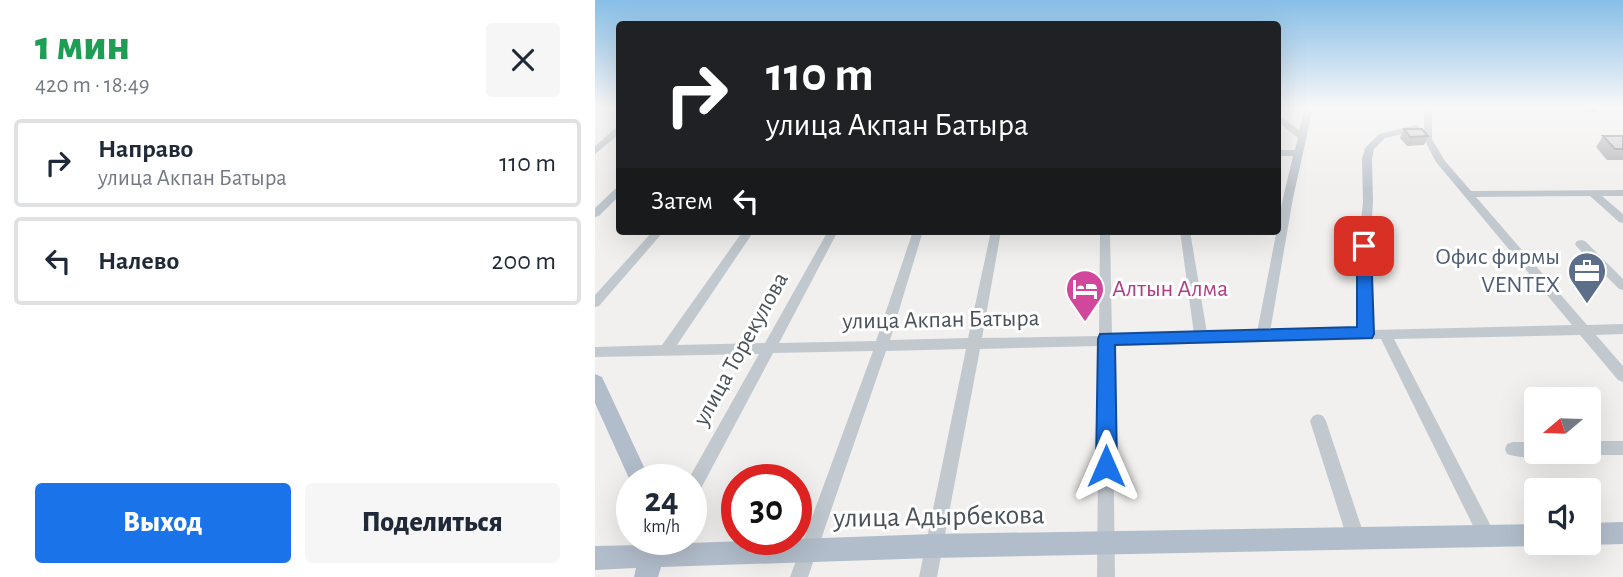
<!DOCTYPE html>
<html lang="ru">
<meta charset="utf-8">
<style>
body{margin:0;font-family:"Alegreya Sans",sans-serif;background:#f6f6f7;color:#1f2937;height:100vh;display:flex;flex-direction:column;font-size:26px;white-space:nowrap}
*{box-sizing:border-box;margin:0}
p{font-size:23px;color:#747a83}
.icon{flex:none;width:38px;height:38px;fill:none;stroke:currentColor;stroke-width:2;stroke-linecap:round;stroke-linejoin:round}
.map{position:relative;flex:1;overflow:hidden}
.panel{display:flex;flex-direction:column;background:#fff;width:595px}
.panel>*{flex:none}
.top-card{position:absolute;left:21px;top:21px;width:665px;height:214px;border-radius:7px;box-shadow:0 7px 28px #0002;background:#202124;color:#fff;overflow:hidden}
.needle{width:46px;rotate:251deg}
.buttons{position:absolute;left:929px;top:387px;display:grid;gap:14px}
.buttons a{display:grid;place-items:center;width:77px;height:77px;border-radius:7px;background:#fff;box-shadow:0 7px 28px #0002;font-size:35px}
.speed{position:absolute;left:21px;top:464px;display:flex;gap:14px;font-size:35px;font-weight:700;text-align:center}
.speed>*{display:grid;place-content:center;width:91px;height:91px;border-radius:50%;background:#fff;box-shadow:0 7px 28px #0002;line-height:1}
.speed small{font-size:18px;font-weight:400}
.speed .limit{border:10px solid #d22;background:#fff;color:#111}
.pin{position:absolute;display:grid;place-items:center;width:60px;height:60px;color:#fff;margin:-30px;border-radius:14px;box-shadow:0 4px 10px #0006}
.me{position:absolute;width:77px;margin:-38px;rotate:0deg;stroke-linejoin:round;filter:drop-shadow(0 0 5px #0008)}
.turn{display:flex;align-items:center;gap:24px;height:147px;padding:0 35px;font-size:32px}
.turn .icon{width:91px;height:91px;stroke-width:2.5}
.turn b{display:block;font-size:49px;line-height:60px}
.then{display:flex;align-items:center;height:66px;padding:0 35px;background:#0003;gap:14px;font-size:26px}
.round{display:grid;place-items:center;flex:none;width:74px;height:74px;border-radius:7px;background:#f6f6f7}
.overview{display:flex;align-items:center;justify-content:space-between;height:119px;padding:0 35px}
h1{font-size:42px;font-weight:800;line-height:52px;color:#1e9e55}
.cta{display:flex;gap:14px;margin-top:auto;padding:14px 35px}
.cta a{flex:1;height:80px;border-radius:7px;background:#1a73e8;color:#fff;font-size:28px;font-weight:800;line-height:80px;text-align:center}
.cta a+a{background:#f6f6f7;color:#1f2937}
ul{padding:0;list-style:none}
li{display:flex;align-items:center;gap:21px;height:88px;margin:0 14px 10px;padding:0 21px;border:4px solid #e0e1e3;border-radius:7px}
li div{flex:1}
li b{display:block;font-size:26px}
li em{font-style:normal}
main{display:flex;flex:1;min-height:0}
.map>svg:first-child{display:block}
.lines{fill:none;stroke-linecap:round;stroke-linejoin:round}
.minor{fill:#c1c9cf;fill-rule:evenodd}
.major{fill:#b2bdcb;fill-rule:evenodd}
.wall{fill:#b0b1b5}
.building{fill:#cdced3;stroke:#909094;stroke-width:2}
.route{fill:#1a73e8;stroke:#114b97;stroke-width:2}
.labels{text-anchor:middle;dominant-baseline:central;stroke-width:6;stroke-linejoin:round;paint-order:stroke}
.service-label{font-size:24px;fill:#4e5e75;stroke:#fff;text-anchor:end}
.hotel-label{font-size:24px;fill:#b23c85;stroke:#fff;text-anchor:start}
.street-label{font-size:24px;fill:#49515a;stroke:#fff}
.near-street-label{font-size:28px;fill:#49515a;stroke:#fff}
</style>
<main>
<section class="panel">
<div class="overview"><div><h1>1 мин</h1><p>420 m · 18:49</p></div><a class="round"><svg class="icon" aria-label="close" viewBox="0 0 24 24"><path d="M6 6l12 12M18 6L6 18"/></svg></a></div>
<ul>
<li><svg class="icon" aria-label="right" viewBox="0 0 24 24"><path d="M7 20v-9h11M14 6l5 5-5 5"/></svg><div><b>Направо</b><p>улица Акпан Батыра</p></div><em>110 m</em></li>
<li><svg class="icon" aria-label="left" viewBox="0 0 24 24"><path d="M17 20v-9H6M10 6l-5 5 5 5"/></svg><div><b>Налево</b></div><em>200 m</em></li>
</ul>
<div class="cta"><a>Выход</a><a>Поделиться</a></div>
</section>
<div class="map">
<svg width="1028" height="577" viewBox="0 0 1028 577">
<rect width="100%" height="100%" fill="#f1f0ef"/>
<g class="lines">
<g class="minor">
<path d="M710 108H718L698 198 675 332 764 330 763 246 768 202 767 159 770 148 784 134 822 125 826 128 825 130 790 138 779 149 777 159 778 202 775 246 777 330 977 325 841 162 829 139V108H837V139L850 161 876 191 1028 190V196H1007L1028 214V223L1024 222 995 196 881 197 992 325 1028 324V334L1001 335 1028 366V382L1023 380 985 335 799 339 898 530 901 536 898 542 892 545 886 542 786 339 517 346 520 577H502L504 346 385 349 342 577H324L371 349 291 351 213 577H195L278 351 178 353 102 496 96 498V480H93L164 354 0 357V347L67 345 148 231H159L82 345 170 343 233 231H243L184 343 281 341 318 231H328L295 340 373 338 396 231H406L387 338 504 336 505 231H515L517 335 599 334 585 231H595L612 333 662 332 688 198 698 156H682V150H700L703 138 682 121V114L704 130Z"/>
<path d="M21 128H24V134L0 154V146Z"/>
<path d="M24 188V196L4 216 0 217V208L20 189Z"/>
<path d="M58 231H69L4 306 0 307V295Z"/>
<path d="M986 240 990 241 1028 279V290L1024 289 982 247 980 244 982 241Z"/>
<path d="M723 414 728 416 731 421 770 538 767 544 761 547 755 544 752 538 715 421 718 416Z"/>
<path d="M994 441H1028V455H994L988 453V452H994Z"/>
<path d="M918 442H942V452H949C941 459 923 458 912 454L910 449 912 444Z"/>
</g>
<g class="major">
<path d="M0 374 7 377 55 480H37V485L0 403Z"/>
<path d="M1028 522V544L994 545 987 542H994V523Z"/>
<path d="M942 524V542H950L942 546 338 558 66 567 63 577H39L41 568 0 570V546L46 545V539H70L69 544 338 534Z"/>
</g>
</g>
<g class="wall">
<path d="M987 108H1004L1002 112H991Z"/>
<path d="M809 129 833 136 829 145 812 146 805 138Z"/>
<path d="M1008 136H1028V160H1012L1001 147Z"/>
</g>
<g class="building">
<path d="M809 129H827L833 136 815 137Z"/>
<path d="M1008 136H1028V149H1020Z"/>
</g>
<linearGradient id="sky" x2="0" y2="1"><stop stop-color="#87bee6"/><stop offset="0.57" stop-color="#f9f8f8"/><stop offset="1" stop-color="#f9f8f8" stop-opacity="0"/></linearGradient>
<rect width="1028" height="189" fill="url(#sky)"/>
<path class="route" d="M769 241 776 246 779 334 777 338 520 345 522 466 519 473 511 476 504 473 501 466 503 339 505 334 762 327V246Z"/>
<defs>
<symbol id="office-pin" viewBox="-11 -11 22 30"><path d="M0 17L-7.5 6A9.5 9.5 0 1 1 7.5 6Z" fill="#5c6f8a" stroke="#fff"/><path d="M-6-3h4V-5.5h4V-3h4V5H-6ZM-1-4.5V-3h2v-1.5ZM-6 0V1H6V0Z" fill="#fff"/></symbol>
<symbol id="hotel-pin" viewBox="-11 -11 22 30"><path d="M0 17L-7.5 6A9.5 9.5 0 1 1 7.5 6Z" fill="#d1479c" stroke="#fff"/><path d="M-6-4.5h1.5V1H6V5H4.5V3h-9V5H-6ZM-4 0a1.8 1.8 0 1 1 3.6 0ZM.5 0V-2.5h3Q6-2.5 6 0Z" fill="#fff"/></symbol>
</defs>
<g fill-rule="evenodd">
<use href="#office-pin" x="970" y="249" width="44" height="60"/>
<use href="#hotel-pin" x="468" y="267" width="44" height="60"/>
</g>
<g class="labels">
<g class="service-label">
<text x="965" y="257">Офис фирмы<tspan x="965" dy="28">VENTEX</tspan></text>
</g>
<g class="hotel-label">
<text x="517" y="289">Алтын Алма</text>
</g>
<g class="street-label">
<text transform="translate(346 320) rotate(-1)">улица Акпан Батыра</text>
<text transform="translate(146 349) rotate(-61)">улица Торекулова</text>
</g>
<g class="near-street-label">
<text transform="translate(344 517) rotate(-1)">улица Адырбекова</text>
</g>
</g>
</svg>
<div class="buttons">
<a><svg class="needle" viewBox="-14 -14 28 28"><path d="M0-13l5 13h-10z" fill="#e53935"/><path d="M0 13l5-13h-10z" fill="#747a83"/></svg></a>
<a><svg class="icon" aria-label="sound" viewBox="0 0 24 24"><path d="M4 9h4l5-4v14l-5-4H4zM17 9q2 3 0 6"/></svg></a>
</div>
<div class="speed"><div>24<small>km/h</small></div><div class="limit">30</div></div>
<div class="pin" style="left:769px;top:246px;background:#d93025"><svg class="icon" aria-label="arrive" viewBox="0 0 24 24"><path d="M6 21V4h12l-3 4 3 4H6"/></svg></div>
<svg class="me" style="left:511px;top:466px" viewBox="-20 -20 40 40"><path d="M0-17L14 15 0 8-14 15z" fill="#1a73e8" stroke="#fff" stroke-width="4"/></svg>
<div class="top-card">
<div class="turn"><svg class="icon" aria-label="right" viewBox="0 0 24 24"><path d="M7 20v-9h11M14 6l5 5-5 5"/></svg><div><b>110 m</b>улица Акпан Батыра</div></div>
<div class="then">Затем<svg class="icon" aria-label="left" viewBox="0 0 24 24"><path d="M17 20v-9H6M10 6l-5 5 5 5"/></svg></div>
</div>
</div>
</main>
